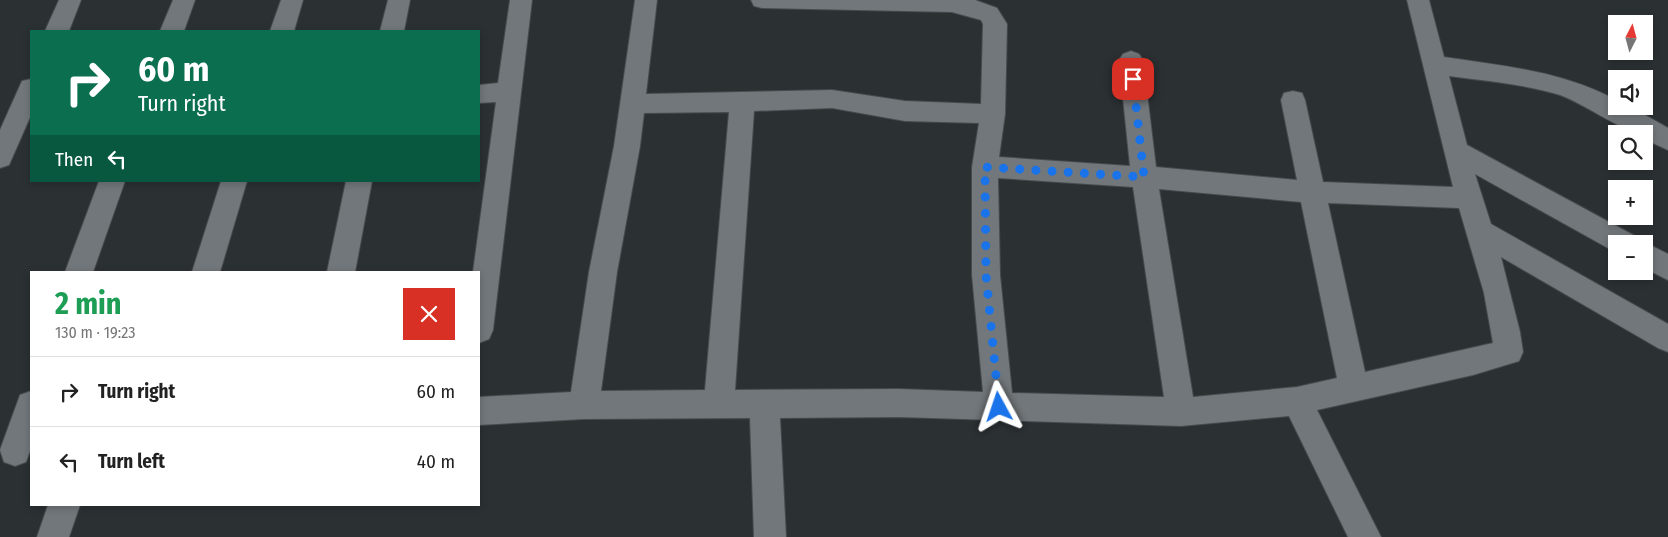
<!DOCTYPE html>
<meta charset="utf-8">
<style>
body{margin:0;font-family:"Fira Sans Condensed",sans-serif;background:#f2f2f2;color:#222;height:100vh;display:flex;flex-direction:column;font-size:19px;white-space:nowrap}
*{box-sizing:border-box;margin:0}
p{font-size:16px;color:#767676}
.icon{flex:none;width:28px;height:28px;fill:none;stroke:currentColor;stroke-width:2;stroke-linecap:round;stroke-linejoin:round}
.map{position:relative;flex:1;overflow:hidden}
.sheet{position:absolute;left:30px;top:271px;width:450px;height:235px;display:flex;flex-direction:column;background:#fff;border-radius:0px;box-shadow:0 2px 8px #0003}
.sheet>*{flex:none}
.hud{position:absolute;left:30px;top:30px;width:450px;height:152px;border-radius:0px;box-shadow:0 2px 8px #0003;background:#0b6e4f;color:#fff;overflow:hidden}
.needle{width:32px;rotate:6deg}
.controls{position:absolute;left:1608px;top:15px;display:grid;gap:10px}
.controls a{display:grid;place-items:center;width:45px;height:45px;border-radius:0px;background:#fff;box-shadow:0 2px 8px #0003;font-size:25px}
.pin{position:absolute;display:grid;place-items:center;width:42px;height:42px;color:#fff;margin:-21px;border-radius:10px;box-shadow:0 2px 8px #0006}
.me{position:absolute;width:55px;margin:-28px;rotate:355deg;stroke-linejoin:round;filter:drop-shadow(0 0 4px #0008)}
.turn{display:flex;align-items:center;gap:18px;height:105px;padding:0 25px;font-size:22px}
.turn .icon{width:65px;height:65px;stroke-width:2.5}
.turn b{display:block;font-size:35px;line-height:42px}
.then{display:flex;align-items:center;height:48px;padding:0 25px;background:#0003;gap:10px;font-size:19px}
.round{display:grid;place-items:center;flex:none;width:52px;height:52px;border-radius:0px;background:#f2f2f2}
.overview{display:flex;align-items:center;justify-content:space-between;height:85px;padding:0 25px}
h1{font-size:30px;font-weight:700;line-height:38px;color:#1e9e55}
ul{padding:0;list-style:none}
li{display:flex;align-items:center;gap:15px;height:70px;padding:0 25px;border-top:1px solid #e0e0e0}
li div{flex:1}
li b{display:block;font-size:19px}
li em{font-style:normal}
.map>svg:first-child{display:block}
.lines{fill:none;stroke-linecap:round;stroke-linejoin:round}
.minor-casing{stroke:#474b4e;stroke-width:2}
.minor{fill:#72777b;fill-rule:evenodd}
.route{stroke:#1a73e8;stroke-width:9;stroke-dasharray:0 16.2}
</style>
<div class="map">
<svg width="1668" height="537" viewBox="0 0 1668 537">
<rect width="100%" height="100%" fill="#2b3033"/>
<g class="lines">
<defs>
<g id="minor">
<path d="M59 0H81L69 31H45Z"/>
<path d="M173 0H195L184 31H160Z"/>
<path d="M281 0H303L294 31H270Z"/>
<path d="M388 0H410L404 31H380Z"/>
<path d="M510 0H532L493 330 489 339 479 343V272H473L496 102 479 103V85L498 83Z"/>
<path d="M635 0H657L646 94 832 90 905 101 981 104 983 24 981 20 952 12 762 8 754 6 751 0H975L997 8 1007 24 1005 114 999 157 1130 166 1119 60 1123 54 1131 51 1139 54 1143 60 1156 167 1297 180 1281 100 1284 93 1293 91 1302 93 1305 100 1323 182 1453 187 1407 0H1429L1444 57C1504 66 1562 71 1616 100V106H1629L1668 128V150L1644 139V134C1626 134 1583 103 1560 95 1524 84 1486 81 1449 76L1467 145 1635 236 1638 244H1616L1615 252 1475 174 1491 224 1668 324V352L1658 348 1501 257 1520 332 1523 352 1519 361 1473 375 1317 410 1381 537H1348L1289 416 1181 426 899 417 780 418 786 537H754L750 418 584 419 479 425V397L571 392 589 272 614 146ZM832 108 905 121 979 123 972 167V275L983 392 899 389 735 390 754 111ZM729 112 705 390 601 391 617 272 640 146 644 113ZM998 178 1133 187 1164 397 1012 393 1000 275ZM1159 189 1301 202 1337 378 1297 387 1193 397ZM1328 203 1459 208 1484 293 1493 343 1365 372Z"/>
<path d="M31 79V115L9 165 0 168V130L22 81Z"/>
<path d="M99 181H125L93 272H65Z"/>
<path d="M221 181H247L220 272H192Z"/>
<path d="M346 181H372L355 272H327Z"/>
<path d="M1644 242 1668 254V280L1644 268V244H1640Z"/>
<path d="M31 391V448L26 462 15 466 4 462 0 450 20 395Z"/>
<path d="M48 505H80L69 537H37Z"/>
</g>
</defs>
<use href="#minor" class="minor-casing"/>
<use href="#minor" class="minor"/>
</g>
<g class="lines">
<path class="route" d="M999 407 986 275 985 167 1144 177 1133 79"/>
</g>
</svg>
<div class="controls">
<a><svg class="needle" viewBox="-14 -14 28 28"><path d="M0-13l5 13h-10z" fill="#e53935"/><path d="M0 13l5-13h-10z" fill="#767676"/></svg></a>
<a><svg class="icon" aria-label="sound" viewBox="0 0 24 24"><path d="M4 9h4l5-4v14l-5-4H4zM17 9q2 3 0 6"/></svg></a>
<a><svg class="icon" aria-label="search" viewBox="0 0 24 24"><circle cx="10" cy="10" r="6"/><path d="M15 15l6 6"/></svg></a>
<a>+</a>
<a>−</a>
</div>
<div class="pin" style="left:1133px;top:79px;background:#d93025"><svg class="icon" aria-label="arrive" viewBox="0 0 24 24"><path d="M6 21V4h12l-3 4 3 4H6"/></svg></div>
<svg class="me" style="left:999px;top:407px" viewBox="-20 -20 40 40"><path d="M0-17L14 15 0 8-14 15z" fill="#1a73e8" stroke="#fff" stroke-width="4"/></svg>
<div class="hud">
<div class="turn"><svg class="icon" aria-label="right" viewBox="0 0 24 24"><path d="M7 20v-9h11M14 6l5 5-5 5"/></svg><div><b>60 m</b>Turn right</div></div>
<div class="then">Then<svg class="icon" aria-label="left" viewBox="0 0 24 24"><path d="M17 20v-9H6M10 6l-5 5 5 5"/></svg></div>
</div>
<section class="sheet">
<div class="overview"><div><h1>2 min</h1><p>130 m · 19:23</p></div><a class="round" style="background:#d93025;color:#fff"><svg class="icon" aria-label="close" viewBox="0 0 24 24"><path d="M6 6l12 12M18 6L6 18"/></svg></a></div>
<ul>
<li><svg class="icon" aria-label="right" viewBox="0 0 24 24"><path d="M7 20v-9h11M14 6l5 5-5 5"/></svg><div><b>Turn right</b></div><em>60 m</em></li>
<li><svg class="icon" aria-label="left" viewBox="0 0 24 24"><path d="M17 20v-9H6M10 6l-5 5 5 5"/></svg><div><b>Turn left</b></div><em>40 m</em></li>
</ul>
</section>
</div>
